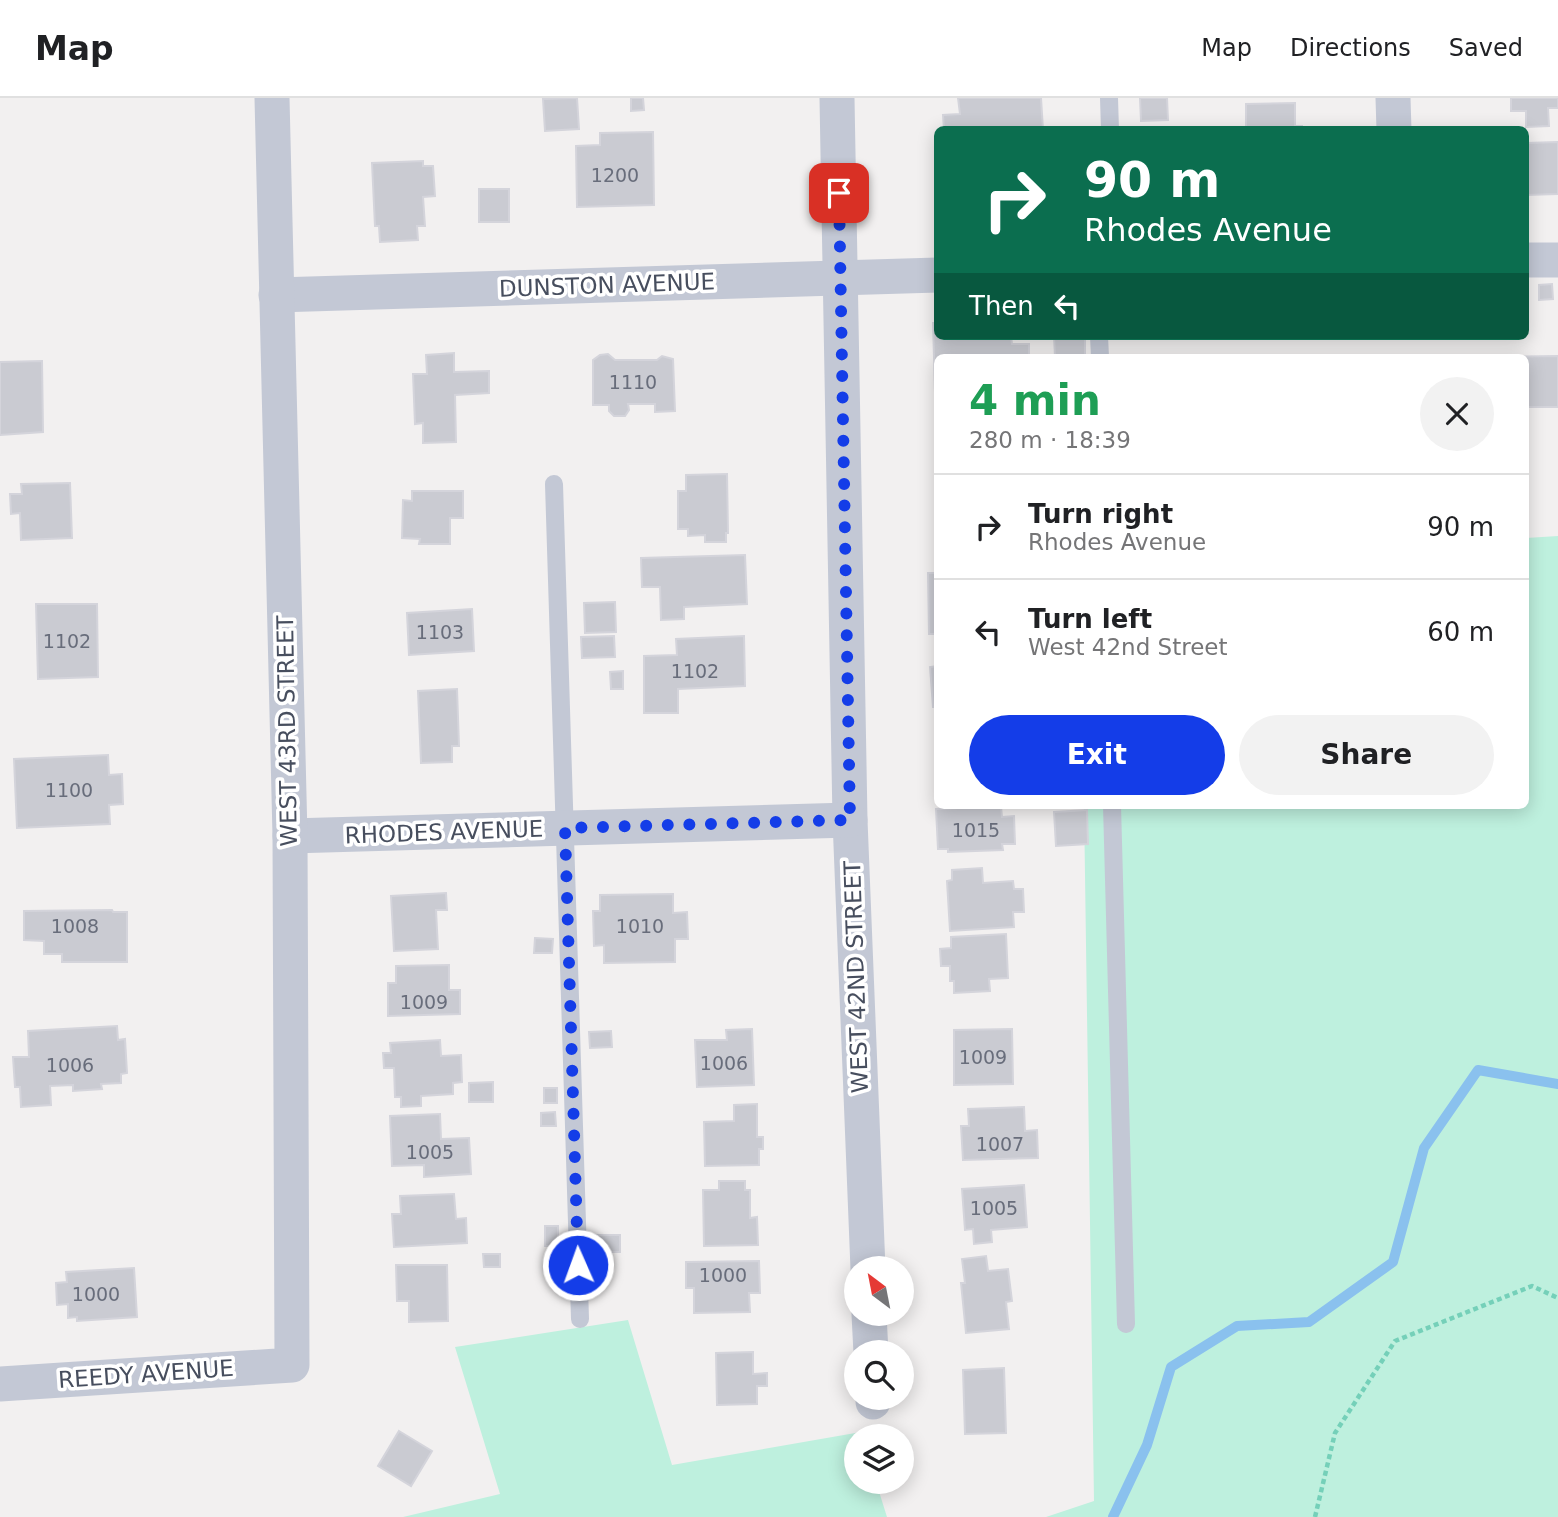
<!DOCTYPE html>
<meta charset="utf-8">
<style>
body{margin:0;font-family:"DejaVu Sans",sans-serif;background:#f2f2f2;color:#202124;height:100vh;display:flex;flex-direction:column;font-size:26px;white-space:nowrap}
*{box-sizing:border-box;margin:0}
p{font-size:23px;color:#757577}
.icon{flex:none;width:38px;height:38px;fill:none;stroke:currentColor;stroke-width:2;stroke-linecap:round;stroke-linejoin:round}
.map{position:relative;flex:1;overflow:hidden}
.details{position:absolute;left:934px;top:256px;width:595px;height:455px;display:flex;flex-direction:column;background:#fff;border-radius:10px;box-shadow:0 4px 18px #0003}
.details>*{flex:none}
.top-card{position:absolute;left:934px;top:28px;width:595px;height:214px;border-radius:10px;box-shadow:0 4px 18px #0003;background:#0b6e4f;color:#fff;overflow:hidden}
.needle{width:46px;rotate:328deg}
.buttons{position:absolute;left:844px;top:1158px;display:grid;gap:14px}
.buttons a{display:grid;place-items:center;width:70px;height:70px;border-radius:50%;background:#fff;box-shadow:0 4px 18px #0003;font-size:35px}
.pin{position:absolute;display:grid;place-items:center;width:60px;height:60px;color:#fff;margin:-30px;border-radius:14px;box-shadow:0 4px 10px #0006}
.me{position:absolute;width:77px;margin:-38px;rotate:358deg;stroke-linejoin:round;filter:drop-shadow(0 0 5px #0008)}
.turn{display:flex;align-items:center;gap:24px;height:147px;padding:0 35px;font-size:32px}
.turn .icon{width:91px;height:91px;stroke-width:2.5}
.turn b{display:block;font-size:49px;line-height:60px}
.then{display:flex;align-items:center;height:66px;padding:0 35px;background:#0003;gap:14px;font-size:26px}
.round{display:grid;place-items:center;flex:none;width:74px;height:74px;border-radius:37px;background:#f2f2f2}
.summary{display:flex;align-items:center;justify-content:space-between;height:119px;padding:0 35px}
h1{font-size:42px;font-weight:700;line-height:52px;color:#1e9e55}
.primary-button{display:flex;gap:14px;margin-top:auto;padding:14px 35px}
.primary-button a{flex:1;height:80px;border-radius:42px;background:#143de8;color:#fff;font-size:28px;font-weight:700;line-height:80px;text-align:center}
.primary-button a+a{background:#f2f2f2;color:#202124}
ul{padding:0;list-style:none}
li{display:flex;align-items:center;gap:21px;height:105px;padding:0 35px;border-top:2px solid #e0e0e0}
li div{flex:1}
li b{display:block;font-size:26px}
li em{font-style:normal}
header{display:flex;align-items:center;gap:42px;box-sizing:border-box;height:98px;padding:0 35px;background:#fff;border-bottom:2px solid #e0e0e0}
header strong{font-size:33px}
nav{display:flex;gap:38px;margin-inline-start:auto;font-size:24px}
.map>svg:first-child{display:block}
.green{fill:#bef0de}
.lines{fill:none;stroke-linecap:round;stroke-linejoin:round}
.stream{stroke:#8ac1ee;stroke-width:10}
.building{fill:#cacbd2;stroke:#d4d4db;stroke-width:2}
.path{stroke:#75d0b9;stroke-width:4.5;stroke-dasharray:5 3.5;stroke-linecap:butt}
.service{stroke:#c3c8d5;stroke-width:18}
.minor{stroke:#c3c8d5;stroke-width:35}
.route{stroke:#143de8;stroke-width:12;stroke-dasharray:0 21.6}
.labels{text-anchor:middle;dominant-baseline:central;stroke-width:7;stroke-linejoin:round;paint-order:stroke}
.number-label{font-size:19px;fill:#686d7b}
.street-label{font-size:23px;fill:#474e5e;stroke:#fff}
</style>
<header>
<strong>Map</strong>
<nav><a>Map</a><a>Directions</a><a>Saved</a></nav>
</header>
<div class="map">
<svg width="1558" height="1419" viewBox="0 0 1558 1419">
<rect width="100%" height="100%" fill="#f2f0f0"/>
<g class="green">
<path d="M1558 438V1419H1046L1094 1403 1084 707H1526V440Z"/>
<path d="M628 1222 672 1367 861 1334 863 1339H856V1384H876L887 1419H403L500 1396 455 1249Z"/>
</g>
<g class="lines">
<path class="stream" d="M1113 1419 1147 1347 1171 1269 1237 1228 1309 1224 1393 1164 1424 1050 1478 972 1558 986"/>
</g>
<g class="building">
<path d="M577 0 579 31 545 33 543 1Z"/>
<path d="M631 0H643L644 12 631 13Z"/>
<path d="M958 0H1041L1043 32H944L943 17 960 16Z"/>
<path d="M1140 0H1167L1168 22 1141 23Z"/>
<path d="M1511 0H1558V10H1548L1549 28 1526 29V13H1511Z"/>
<path d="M1295 5V28H1302V32H1246V6Z"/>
<path d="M653 34 654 107 577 109 576 48 600 47V35Z"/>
<path d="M1558 44V96L1526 97V45Z"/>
<path d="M423 63V68H433L435 98 423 99 425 128H417L418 142 380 144 379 128H375L372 65Z"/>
<rect x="479" y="91" width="30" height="33"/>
<path d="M1552 186 1553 201 1539 202V187Z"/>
<path d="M933 225H938V238H1011L1012 246H1029V259H938V294H935Z"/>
<path d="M1054 238H1085V258L1055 259Z"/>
<path d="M454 255V274L489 273V295L455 297 456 344 423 345V325L415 326 413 276H427L426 257Z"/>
<path d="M608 256 615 262H657L662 258 673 261 675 313 655 314V306H628L629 312 625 318H614L609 313V307H593V262L600 257Z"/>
<path d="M1558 258V309H1526V259H1493Z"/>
<path d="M42 263 43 334 0 337V264Z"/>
<path d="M727 376 728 435H726V444H705V437L688 438V431H678V393H686V377Z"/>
<path d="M70 385 72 440 21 442 20 415 11 416 10 396H22L21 386Z"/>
<path d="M412 393H463V420H450V446H419L420 441 402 440 403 402 412 403Z"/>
<path d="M745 457 747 506 684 509V521L661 522 660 489H642L641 460Z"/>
<path d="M928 475H938V536H929Z"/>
<path d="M615 504 616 534 585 535 584 505Z"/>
<path d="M36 506H97L98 579 38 581Z"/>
<path d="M472 511 474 553 409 557 407 515Z"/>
<path d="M614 538 615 559 582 560 581 539Z"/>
<path d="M744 538 745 588 678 591V615H644V558L677 557 676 541Z"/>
<path d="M938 568V609H933L930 569Z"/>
<path d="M623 573V591H611L610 574Z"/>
<path d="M457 591 459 648H452V664L421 665 418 593Z"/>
<path d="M108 657 109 677 122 676 123 706 109 707 110 726 17 730 14 661Z"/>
<path d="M1001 708 1002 719 1014 718 1015 746H1002L1003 752 948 754V751H938L936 711Z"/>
<path d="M1087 712 1088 746 1056 748 1054 714Z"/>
<path d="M982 770 983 785 1013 783 1014 791H1023L1024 814H1013L1014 829 950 833 947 783 952 782V772Z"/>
<path d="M446 795 447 812H436L438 851 394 853 391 798Z"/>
<path d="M673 796V815L687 814 688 841H675V864L604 865V847L594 848 593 813H600V797Z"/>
<path d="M112 812 113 814H127V864H62V856H44V843L24 842V813Z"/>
<path d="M1006 836 1008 880 989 881 990 893 954 895V883H950V868H941L940 851 951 850V839Z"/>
<path d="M535 840 553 841 552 855H534Z"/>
<path d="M449 867V892H460V916L388 918V885H396V868Z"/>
<path d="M117 928 118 942 125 941 127 975 121 976V985L101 986 102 991 73 993V987L50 988 51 1007 21 1009 20 989H15L13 959H29L28 933Z"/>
<path d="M752 931 754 987 697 989 695 942H727L726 932Z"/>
<path d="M1012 931 1013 986 954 987V932Z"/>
<path d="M611 933 612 949 590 950 589 934Z"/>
<path d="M440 942 441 958 461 957 462 984 453 985V996L421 998V1008L401 1009V999H395L394 970H384L383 955H391L390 945Z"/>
<path d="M493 984V1004H469V985Z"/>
<rect x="544" y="990" width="13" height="15"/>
<path d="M757 1006V1039H763V1051H759V1067L705 1068 704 1024 734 1023V1007Z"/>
<path d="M1024 1009 1025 1033 1037 1032 1038 1060 963 1062 961 1028H969L968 1011Z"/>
<path d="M555 1014 556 1028H541V1015Z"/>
<path d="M440 1016 441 1041 469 1040 471 1076 424 1079V1067L392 1068 390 1018Z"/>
<path d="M719 1083H745V1092H750V1120L757 1119 758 1147 704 1148 703 1092H719Z"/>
<path d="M1024 1087 1027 1129 991 1132 992 1144 974 1146 973 1131 965 1132 962 1091Z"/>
<path d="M454 1096 456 1121 466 1120 467 1145 394 1149 392 1116H401L400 1098Z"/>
<rect x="545" y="1128" width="13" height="20"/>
<path d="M588 1137H620V1154H589Z"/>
<path d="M483 1156H500V1169H484Z"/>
<path d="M986 1158 988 1173 1008 1171 1012 1203 1006 1204 1009 1231 966 1235 961 1185H965L962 1161Z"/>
<path d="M759 1163 760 1195H749L750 1214 694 1215V1190H686V1164Z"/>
<rect x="593" y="1165" width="15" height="12"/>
<path d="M396 1167H447L448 1223 409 1224V1203H397Z"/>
<path d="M134 1170 137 1219 77 1223V1219L68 1220V1206L57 1207 56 1185 67 1184 66 1174Z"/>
<path d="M753 1254V1276L767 1275V1288H757V1306L717 1307 716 1255Z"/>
<path d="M1004 1270 1006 1335 965 1336 963 1272Z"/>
<path d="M399 1333 432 1353 411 1388 378 1368Z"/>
</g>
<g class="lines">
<path class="path" d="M1315 1419 1335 1335 1395 1243 1532 1188 1558 1200"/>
<g class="service">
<path d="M1109 0 1110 32"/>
<path d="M1099 238 1100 259"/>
<path d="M554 386 580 1221"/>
<path d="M1112 707 1126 1226"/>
</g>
<g class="minor">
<path d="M837 0 850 722 868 1171"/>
<path d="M1393 0 1394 32"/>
<path d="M1526 162H1558"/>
<path d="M276 197 938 177"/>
<path d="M290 738 850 722"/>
<path d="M869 1216 871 1255"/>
<path d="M0 1286 292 1267 290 738 272 0"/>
<path d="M873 1300V1304"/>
</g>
</g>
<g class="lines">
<path class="route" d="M578 1167 565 730 850 722 839 95"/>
</g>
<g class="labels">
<g class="number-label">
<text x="615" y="77">1200</text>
<text x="633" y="284">1110</text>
<text x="440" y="534">1103</text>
<text x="67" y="543">1102</text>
<text x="695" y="573">1102</text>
<text x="69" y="692">1100</text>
<text x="976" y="732">1015</text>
<text x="75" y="828">1008</text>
<text x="640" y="828">1010</text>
<text x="424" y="904">1009</text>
<text x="983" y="959">1009</text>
<text x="724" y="965">1006</text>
<text x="70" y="967">1006</text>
<text x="1000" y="1046">1007</text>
<text x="430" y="1054">1005</text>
<text x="994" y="1110">1005</text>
<text x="723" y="1177">1000</text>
<text x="96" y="1196">1000</text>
</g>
<g class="street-label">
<text transform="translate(607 187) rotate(-2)">DUNSTON AVENUE</text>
<text transform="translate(287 633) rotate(-91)">WEST 43RD STREET</text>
<text transform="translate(444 734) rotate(-2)">RHODES AVENUE</text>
<text transform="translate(856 879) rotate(-92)">WEST 42ND STREET</text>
<text transform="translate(146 1276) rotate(-4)">REEDY AVENUE</text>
</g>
</g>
</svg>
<div class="buttons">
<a><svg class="needle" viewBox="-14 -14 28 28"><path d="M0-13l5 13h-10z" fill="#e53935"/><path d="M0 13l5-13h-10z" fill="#757577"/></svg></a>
<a><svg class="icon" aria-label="search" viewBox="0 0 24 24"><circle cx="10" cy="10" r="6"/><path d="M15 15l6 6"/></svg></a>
<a><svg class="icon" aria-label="layers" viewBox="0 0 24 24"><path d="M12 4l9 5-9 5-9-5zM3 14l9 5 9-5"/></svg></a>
</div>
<div class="pin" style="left:839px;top:95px;background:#d93025"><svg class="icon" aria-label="arrive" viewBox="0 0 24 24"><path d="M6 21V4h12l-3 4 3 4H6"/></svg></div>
<svg class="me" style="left:578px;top:1167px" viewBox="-20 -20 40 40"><circle r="17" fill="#143de8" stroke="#fff" stroke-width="3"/><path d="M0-11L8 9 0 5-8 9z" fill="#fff"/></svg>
<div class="top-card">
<div class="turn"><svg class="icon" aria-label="right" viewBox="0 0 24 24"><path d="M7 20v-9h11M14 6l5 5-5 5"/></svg><div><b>90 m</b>Rhodes Avenue</div></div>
<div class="then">Then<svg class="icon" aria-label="left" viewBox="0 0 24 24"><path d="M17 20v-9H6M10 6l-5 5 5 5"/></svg></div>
</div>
<section class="details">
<div class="summary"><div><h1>4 min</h1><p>280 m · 18:39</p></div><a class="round"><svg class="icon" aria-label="close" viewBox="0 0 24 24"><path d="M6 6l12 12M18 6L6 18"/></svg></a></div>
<ul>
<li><svg class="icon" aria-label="right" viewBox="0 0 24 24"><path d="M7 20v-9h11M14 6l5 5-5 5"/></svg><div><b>Turn right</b><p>Rhodes Avenue</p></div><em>90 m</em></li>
<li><svg class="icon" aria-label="left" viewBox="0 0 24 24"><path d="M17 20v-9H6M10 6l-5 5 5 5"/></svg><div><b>Turn left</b><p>West 42nd Street</p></div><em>60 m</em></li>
</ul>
<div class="primary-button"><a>Exit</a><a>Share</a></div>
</section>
</div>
